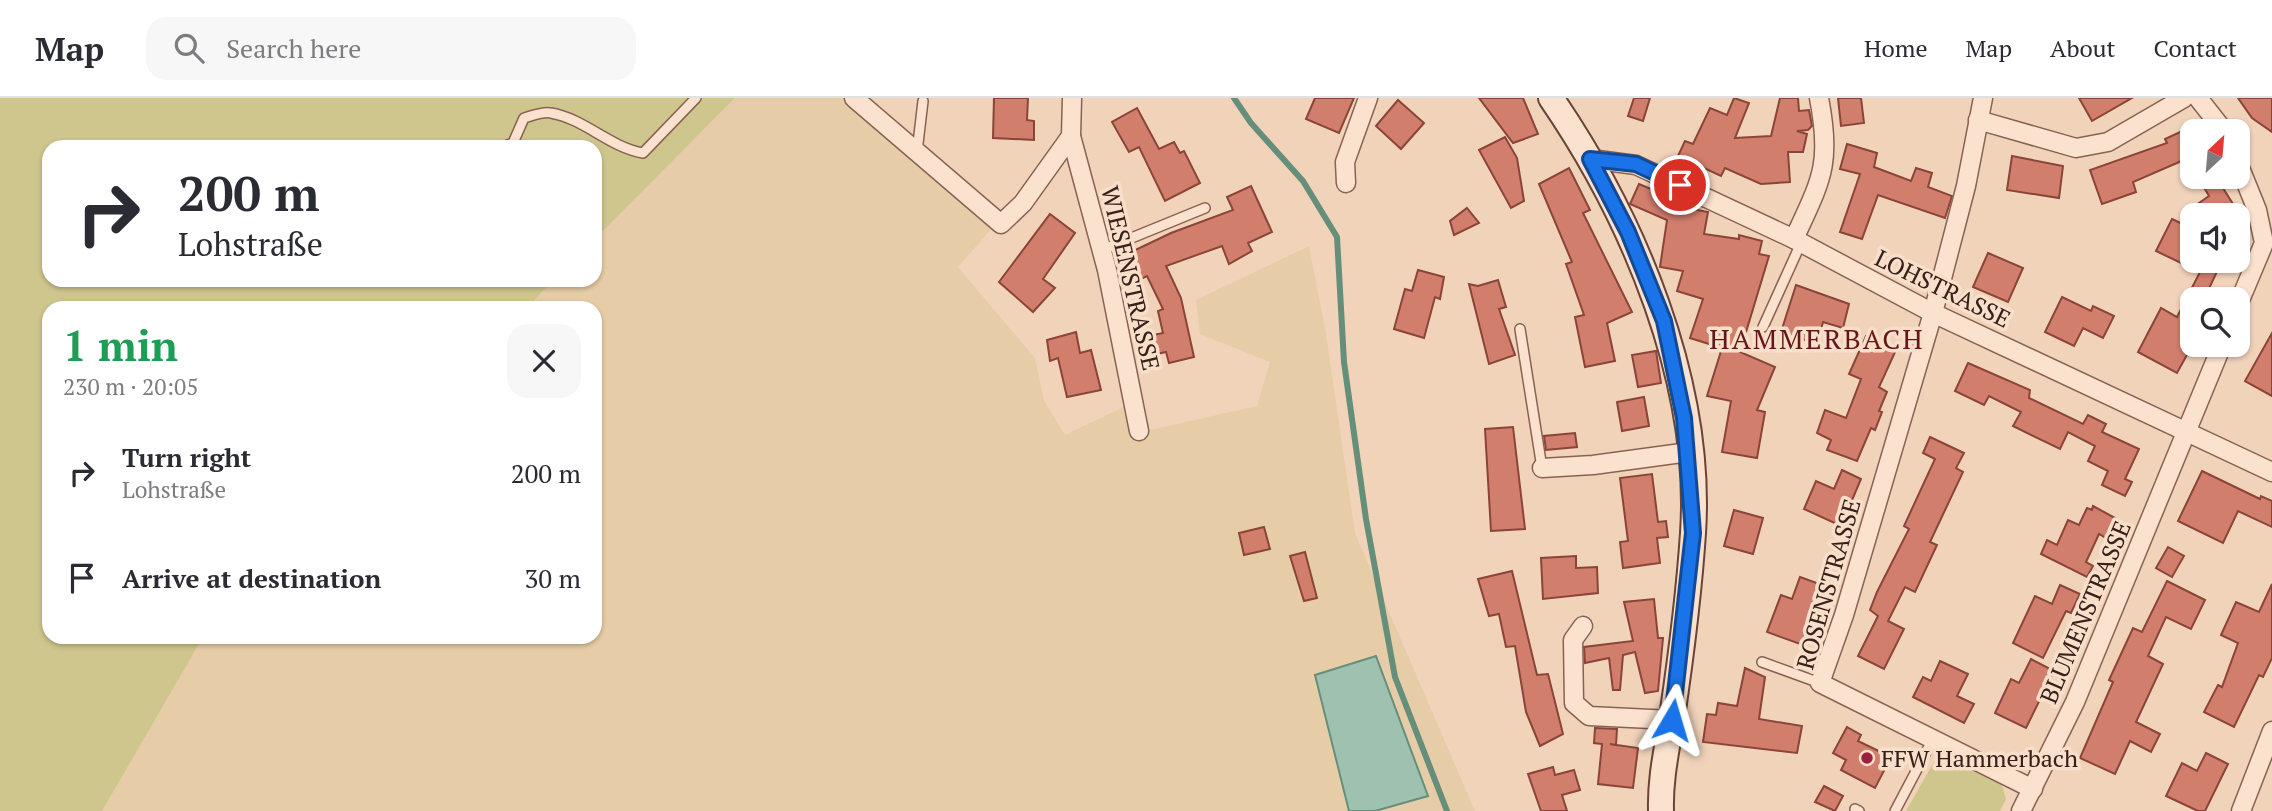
<!DOCTYPE html>
<meta charset="utf-8">
<style>
body{margin:0;font-family:"PT Serif",serif;background:#f7f7f7;color:#2b2b33;height:100vh;display:flex;flex-direction:column;font-size:26px;white-space:nowrap}
*{box-sizing:border-box;margin:0}
p{font-size:23px;color:#7c7c81}
.icon{flex:none;width:38px;height:38px;fill:none;stroke:currentColor;stroke-width:2;stroke-linecap:round;stroke-linejoin:round}
.map{position:relative;flex:1;overflow:hidden}
.drawer{position:absolute;left:42px;top:203px;width:560px;height:343px;display:flex;flex-direction:column;background:#fff;border-radius:21px;box-shadow:0 2px 5px #0004}
.drawer>*{flex:none}
.banner{position:absolute;left:42px;top:42px;width:560px;height:147px;border-radius:21px;box-shadow:0 2px 5px #0004;background:#fff;color:#2b2b33;overflow:hidden}
.needle{width:46px;rotate:26deg}
.controls{position:absolute;left:2180px;top:21px;display:grid;gap:14px}
.controls a{display:grid;place-items:center;width:70px;height:70px;border-radius:14px;background:#fff;box-shadow:0 2px 5px #0004;font-size:35px}
.pin{position:absolute;display:grid;place-items:center;width:60px;height:60px;color:#fff;margin:-30px;border:4px solid #fff;border-radius:50%;box-shadow:0 2px 7px #0007}
.me{position:absolute;width:77px;margin:-38px;rotate:7deg;stroke-linejoin:round;filter:drop-shadow(0 0 5px #0008)}
.turn{display:flex;align-items:center;gap:24px;height:147px;padding:0 21px;font-size:32px}
.turn .icon{width:91px;height:91px;stroke-width:2.5}
.turn b{display:block;font-size:49px;line-height:60px}
.round{display:grid;place-items:center;flex:none;width:74px;height:74px;border-radius:21px;background:#f7f7f7}
.summary{display:flex;align-items:center;justify-content:space-between;height:119px;padding:0 21px}
h1{font-size:42px;font-weight:600;line-height:52px;color:#1e9e55}
ul{padding:0;list-style:none}
li{display:flex;align-items:center;gap:21px;height:105px;padding:0 21px}
li div{flex:1}
li b{display:block;font-size:26px}
li em{font-style:normal}
header{display:flex;align-items:center;gap:42px;box-sizing:border-box;height:98px;padding:0 35px;background:#fff;border-bottom:2px solid #e1e1e2}
header strong{font-size:33px}
nav{display:flex;gap:38px;margin-inline-start:auto;font-size:24px}
.search{width:490px;height:63px;background:#f7f7f7;display:flex;align-items:center;gap:18px;box-sizing:border-box;padding:0 24px;border-radius:21px;color:#7c7c81;font-size:26px}
.map>svg:first-child{display:block}
.farmland{fill:#e7cda7}
.green{fill:#cfc68e}
.water{fill:#9fc1af;stroke:#668f7b;stroke-width:2}
.lines{fill:none;stroke-linecap:round;stroke-linejoin:round}
.stream{stroke:#668f7b;stroke-width:6}
.building{fill:#d27e6d;stroke:#8a4438;stroke-width:2}
.lane-casing{stroke:#896253;stroke-width:12}
.street-casing{stroke:#896253;stroke-width:21}
.secondary-casing{stroke:#6a4437;stroke-width:28}
.lane{stroke:#fbe2ce;stroke-width:9}
.street{stroke:#fbe2ce;stroke-width:18}
.secondary{stroke:#fbe2ce;stroke-width:24}
.route-casing{stroke:#114b97;stroke-width:18}
.route{stroke:#1a73e8;stroke-width:12}
.poi-dot{fill:#9c1f3f;stroke:#f8dfca;stroke-width:2.5}
.labels{text-anchor:middle;dominant-baseline:central;stroke-width:7;stroke-linejoin:round;paint-order:stroke}
.street-label{font-size:24px;fill:#37201a;stroke:#f8dfca}
.poi-label{font-size:24px;fill:#37201a;stroke:#f8dfca;text-anchor:start}
.quarter-label{font-size:28px;letter-spacing:2px;fill:#661619;stroke:#f8dfca}
</style>
<header>
<strong>Map</strong>
<div class="search"><svg class="icon" aria-label="search" viewBox="0 0 24 24"><circle cx="10" cy="10" r="6"/><path d="M15 15l6 6"/></svg>Search here</div>
<nav><a>Home</a><a>Map</a><a>About</a><a>Contact</a></nav>
</header>
<div class="map">
<svg width="2272" height="713" viewBox="0 0 2272 713">
<rect width="100%" height="100%" fill="#f1d3ba"/>
<path class="farmland" d="M735 0H862L994 128 958 169 1035 260 1044 302 1065 337 1140 301 1145 333 1257 308 1270 264 1200 236 1196 202 1309 148 1326 236 1355 435 1475 713H101L202 539H595V210H527L553 182H595V141Z"/>
<g class="green">
<path d="M0 0H735L595 141V49H49V182H553L527 210H49V539H203L102 713H0Z"/>
<path d="M1940 653 2001 684 2006 701 2000 713H1906Z"/>
</g>
<path class="water" d="M1376 558 1428 698 1375 713H1349L1315 577Z"/>
<g class="lines">
<path class="stream" d="M1234 0 1251 25 1303 83 1337 139 1344 264 1366 421 1395 579 1447 713"/>
</g>
<g class="building">
<path d="M994 0H1028L1027 22 1034 23V42L993 40Z"/>
<path d="M1315 0H1354L1339 35 1306 21Z"/>
<path d="M1479 0H1523L1538 36 1513 45Z"/>
<path d="M1634 0H1650L1643 23 1628 18Z"/>
<path d="M1734 0 1749 5 1735 40 1771 38 1780 0H1798L1799 13 1809 12 1812 28 1808 32 1797 33 1807 36 1803 54H1788L1790 84 1761 86 1725 70 1721 78 1678 58 1685 43 1693 46 1710 10 1727 17Z"/>
<path d="M1838 0H1861L1864 25 1841 28Z"/>
<path d="M2079 0H2132L2092 23Z"/>
<path d="M2238 0H2272V34L2252 20Z"/>
<path d="M1398 2 1424 25 1401 51 1376 28Z"/>
<path d="M1137 10 1159 51 1174 44 1180 55 1184 53 1200 85 1165 103 1139 49 1129 54 1112 24Z"/>
<path d="M2193 28V58L2133 84 2136 94 2102 106 2090 72 2167 45 2165 41Z"/>
<path d="M1505 39 1517 60 1524 103 1511 110 1479 52Z"/>
<path d="M1847 46 1877 55 1874 69 1911 83 1916 70 1932 75 1928 89 1952 98 1945 120 1878 97 1862 141 1840 134 1860 76 1840 71Z"/>
<path d="M2012 58 2063 68 2059 100 2007 92Z"/>
<path d="M1569 70 1590 112 1583 115 1632 214 1607 225 1615 263 1585 269 1575 219 1584 217 1566 166 1572 164 1539 86Z"/>
<path d="M2198 79H2231L2233 84 2223 90 2233 106 2226 111 2230 117H2207L2199 105 2209 98Z"/>
<path d="M1639 86 1663 96 1660 105 1708 114 1704 136 1739 141V137L1762 143 1759 156 1769 158 1740 254 1775 269 1757 312 1765 314 1757 360 1722 354 1731 303 1707 298 1722 250 1690 240 1703 201 1677 193 1683 173 1660 169 1667 122 1630 106Z"/>
<path d="M1251 88 1272 134 1248 145 1252 153 1229 166 1222 148 1166 168 1181 200 1194 259 1169 265 1166 254 1148 258 1144 239 1163 235 1158 213 1163 211 1147 178 1141 181 1129 155 1171 135 1233 112 1227 99Z"/>
<path d="M1467 110 1479 125 1454 137 1450 123Z"/>
<path d="M1050 116 1075 135 1043 181 1055 190 1033 214 999 184Z"/>
<path d="M2172 121 2193 131V163H2222L2204 201H2193V246L2177 275 2138 254 2161 210 2177 219 2200 174 2156 153Z"/>
<path d="M1988 155 2023 170 2008 204 1973 189Z"/>
<path d="M1418 172 1444 179 1440 201 1435 199 1424 240 1394 231 1405 191 1412 193Z"/>
<path d="M1498 182 1506 209 1499 211 1515 257 1489 266 1469 186 1478 188Z"/>
<path d="M1796 187 1849 206 1843 230 1823 224 1817 246 1781 234Z"/>
<path d="M2062 199 2091 213 2093 208 2114 218 2103 240 2083 230 2074 248 2045 234Z"/>
<path d="M1076 234 1080 255 1091 252 1101 292 1067 299 1058 260 1050 263 1047 242Z"/>
<path d="M2272 235V298L2245 283Z"/>
<path d="M1866 238 1896 252 1879 289 1887 294 1879 313 1882 314 1875 332 1871 330 1857 363 1827 352 1831 342 1817 335 1825 312 1846 320 1861 281 1849 276Z"/>
<path d="M1656 253 1661 285 1638 289 1632 257Z"/>
<path d="M1968 265 2030 292 2029 300 2083 326 2088 317 2106 326 2102 334 2139 351 2125 381 2132 384 2125 398 2102 387 2108 373 2088 363 2095 348 2068 334 2060 351 2013 328 2021 314 1989 298 1984 307 1955 293Z"/>
<path d="M1644 299 1649 328 1622 333 1617 304Z"/>
<path d="M1513 329 1525 431 1491 433 1485 331Z"/>
<path d="M1575 335 1577 349 1546 352 1544 338Z"/>
<path d="M1930 339 1964 355 1956 370 1963 374 1930 444 1937 447 1915 494 1905 489 1888 523 1904 531 1884 571 1858 558 1878 518 1870 512 1877 494 1909 431 1904 428 1935 361 1923 355Z"/>
<path d="M1842 372 1861 381 1841 428 1804 411 1816 383 1834 391Z"/>
<path d="M2202 373 2260 401 2261 398 2272 403V429L2238 413 2223 445 2178 423Z"/>
<path d="M1652 376 1658 424 1666 423 1668 439 1657 440 1660 465 1623 470 1620 444 1628 443 1620 380Z"/>
<path d="M2093 408 2115 420 2106 440 2099 436 2086 464 2093 468 2087 479 2041 456 2047 442 2057 447 2068 422 2079 427 2087 410 2092 412Z"/>
<path d="M1734 412 1763 420 1753 456 1724 448Z"/>
<path d="M1264 429 1270 451 1244 457 1239 435Z"/>
<path d="M2168 449 2184 458 2172 479 2156 470Z"/>
<path d="M1305 454 1317 500 1304 503 1290 458Z"/>
<path d="M1576 458V470L1597 469 1598 495 1543 501 1541 460Z"/>
<path d="M1512 473 1537 577 1548 576 1563 636 1540 648 1526 614 1515 548 1506 549 1499 516 1489 518 1478 481Z"/>
<path d="M1800 479 1825 488 1803 547 1767 534 1781 497 1792 501Z"/>
<path d="M2167 483 2205 502 2191 531 2166 519 2148 558 2163 566 2136 624 2160 636 2151 654 2130 643 2115 676 2080 660 2113 584 2109 582 2133 530 2142 534Z"/>
<path d="M2272 486V560L2263 579 2259 577 2234 629 2204 614 2218 587 2222 589 2238 545 2221 537 2236 504 2259 514Z"/>
<path d="M2060 487 2080 496 2071 515 2066 513 2043 560 2013 545 2035 498 2052 506Z"/>
<path d="M1654 501 1658 540H1663L1658 593 1645 595 1635 554 1623 557 1620 592H1613L1609 560 1585 565 1584 549 1633 543 1624 504Z"/>
<path d="M2031 561 2054 573 2026 630 1995 615 2011 581 2019 585Z"/>
<path d="M1940 563 1968 576 1957 598 1974 606 1964 625 1913 599 1923 579 1931 583Z"/>
<path d="M1745 570 1765 579 1759 621 1802 628 1797 655 1703 644 1707 616 1716 617 1718 605 1737 608Z"/>
<path d="M1847 629 1861 637 1858 643 1891 659 1875 690 1841 672 1846 662 1833 655Z"/>
<path d="M1595 630 1617 631 1616 647 1610 646 1638 650 1633 690 1598 686 1602 646 1594 645Z"/>
<path d="M2206 655 2228 666 2205 713H2198L2166 698 2182 665 2197 673Z"/>
<path d="M1553 669 1555 677 1574 672 1580 692 1562 697 1567 713H1541L1528 676Z"/>
<path d="M1824 688 1843 698 1835 713 1815 704Z"/>
</g>
<g class="lines">
<defs>
<g id="lane">
<path d="M505 48 513 45 524 20C532 18 543 13 551 15 585 21 609 49 643 55L696 0"/>
<path d="M917 54 923 3"/>
<path d="M1102 152 1205 110"/>
<path d="M1763 229 1801 145"/>
<path d="M1520 231 1542 370"/>
<path d="M1762 564 1820 585"/>
<path d="M1855 711 1859 713"/>
<path d="M1895 713 1933 641"/>
</g>
<g id="street">
<path d="M854 0 1001 126 1023 105 1071 38 1072 0"/>
<path d="M1983 0 1966 88 1933 215 1844 517 1820 585 2033 691"/>
<path d="M2198 0 2224 33"/>
<path d="M1978 22 2076 50 2108 44 2184 0"/>
<path d="M1071 38 1107 172 1139 333"/>
<path d="M1590 61 1636 67 1794 141 1933 215 2272 374"/>
<path d="M2238 65 2257 112 2264 145 2238 207"/>
<path d="M1346 85 1345 64 1368 0"/>
<path d="M1794 141C1821 82 1832 67 1819 0"/>
<path d="M1542 370 1593 367 1689 354"/>
<path d="M1583 528 1573 542 1574 605 1589 618 1672 622"/>
<path d="M2021 713 2075 604 2222 247"/>
<path d="M2241 713 2272 633"/>
</g>
<path id="secondary" d="M1551 0C1634 121 1703 285 1693 435 1689 496 1681 558 1672 619 1667 651 1660 680 1661 713"/>
</defs>
<use href="#lane" class="lane-casing"/>
<use href="#street" class="street-casing"/>
<use href="#secondary" class="secondary-casing"/>
<use href="#lane" class="lane"/>
<use href="#street" class="street"/>
<use href="#secondary" class="secondary"/>
</g>
<g class="lines">
<defs>
<path id="route" d="M1672 622 1693 435 1684 320 1664 223 1628 134 1590 61 1636 66 1680 87"/>
</defs>
<use href="#route" class="route-casing"/>
<use href="#route" class="route"/>
</g>
<circle class="poi-dot" cx="1867" cy="660" r="7"/>
<g class="labels">
<g class="street-label">
<text transform="translate(1131 180) rotate(77)">WIESENSTRASSE</text>
<text transform="translate(1943 190) rotate(26)">LOHSTRASSE</text>
<text transform="translate(1828 486) rotate(-74)">ROSENSTRASSE</text>
<text transform="translate(2085 514) rotate(-67)">BLUMENSTRASSE</text>
</g>
<g class="poi-label">
<text x="1881" y="660">FFW Hammerbach</text>
</g>
<g class="quarter-label">
<text x="1817" y="240">HAMMERBACH</text>
</g>
</g>
</svg>
<div class="controls">
<a><svg class="needle" viewBox="-14 -14 28 28"><path d="M0-13l5 13h-10z" fill="#e53935"/><path d="M0 13l5-13h-10z" fill="#7c7c81"/></svg></a>
<a><svg class="icon" aria-label="sound" viewBox="0 0 24 24"><path d="M4 9h4l5-4v14l-5-4H4zM17 9q2 3 0 6"/></svg></a>
<a><svg class="icon" aria-label="search" viewBox="0 0 24 24"><circle cx="10" cy="10" r="6"/><path d="M15 15l6 6"/></svg></a>
</div>
<div class="pin" style="left:1680px;top:87px;background:#d93025"><svg class="icon" aria-label="arrive" viewBox="0 0 24 24"><path d="M6 21V4h12l-3 4 3 4H6"/></svg></div>
<svg class="me" style="left:1672px;top:622px" viewBox="-20 -20 40 40"><path d="M0-17L14 15 0 8-14 15z" fill="#1a73e8" stroke="#fff" stroke-width="4"/></svg>
<div class="banner">
<div class="turn"><svg class="icon" aria-label="right" viewBox="0 0 24 24"><path d="M7 20v-9h11M14 6l5 5-5 5"/></svg><div><b>200 m</b>Lohstraße</div></div>
</div>
<section class="drawer">
<div class="summary"><div><h1>1 min</h1><p>230 m · 20:05</p></div><a class="round"><svg class="icon" aria-label="close" viewBox="0 0 24 24"><path d="M6 6l12 12M18 6L6 18"/></svg></a></div>
<ul>
<li><svg class="icon" aria-label="right" viewBox="0 0 24 24"><path d="M7 20v-9h11M14 6l5 5-5 5"/></svg><div><b>Turn right</b><p>Lohstraße</p></div><em>200 m</em></li>
<li><svg class="icon" aria-label="arrive" viewBox="0 0 24 24"><path d="M6 21V4h12l-3 4 3 4H6"/></svg><div><b>Arrive at destination</b></div><em>30 m</em></li>
</ul>
</section>
</div>
